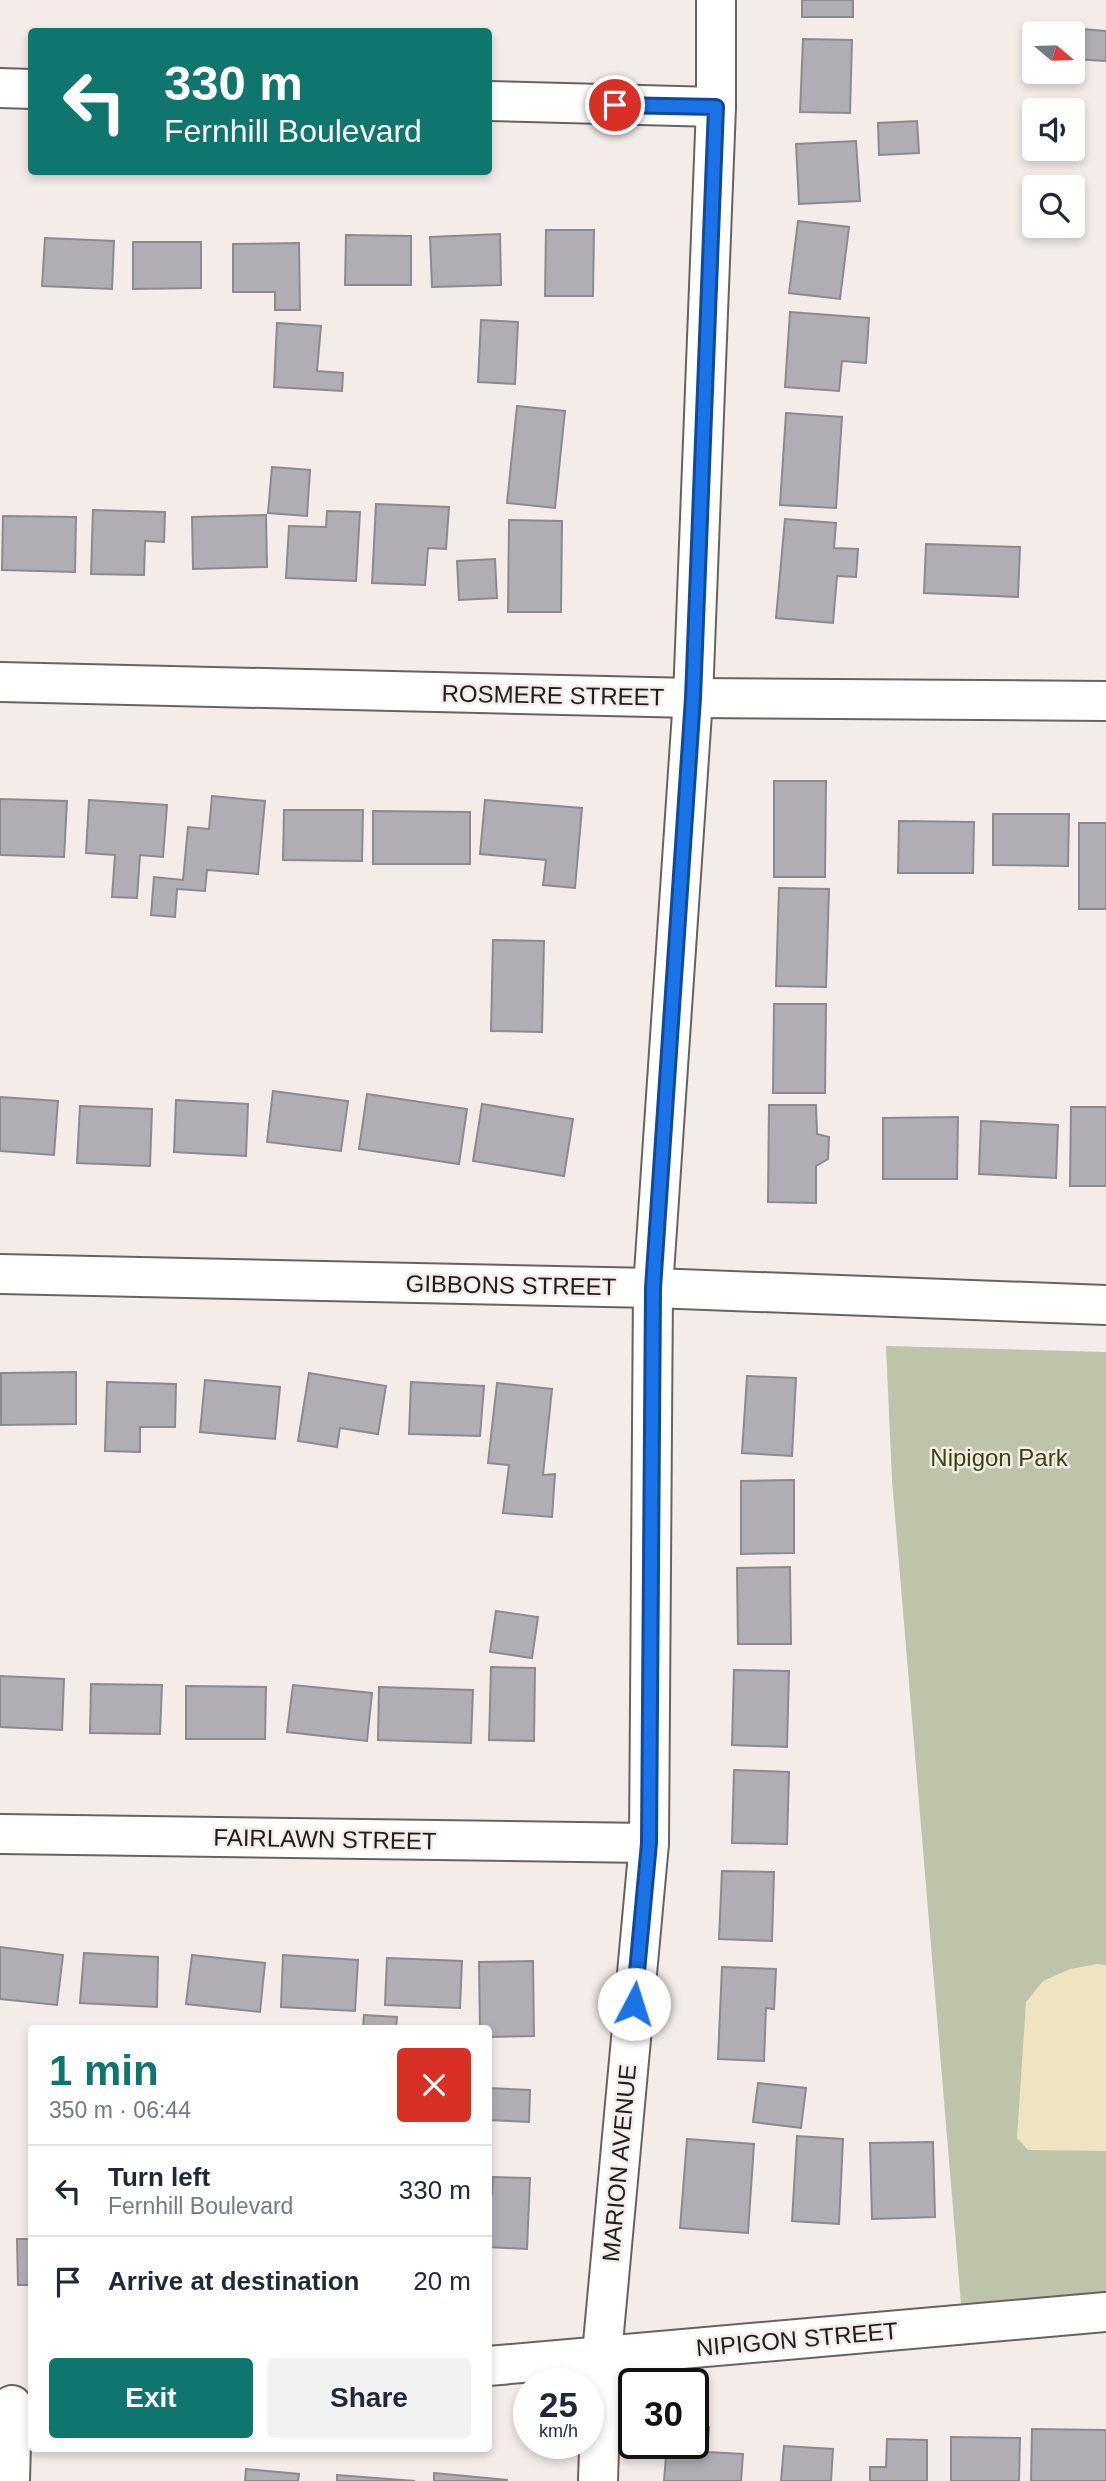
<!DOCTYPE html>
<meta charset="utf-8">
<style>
body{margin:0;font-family:Helvetica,sans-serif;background:#f2f2f3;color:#1f2937;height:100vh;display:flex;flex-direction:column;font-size:26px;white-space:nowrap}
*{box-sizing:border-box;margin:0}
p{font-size:23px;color:#747a83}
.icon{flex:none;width:38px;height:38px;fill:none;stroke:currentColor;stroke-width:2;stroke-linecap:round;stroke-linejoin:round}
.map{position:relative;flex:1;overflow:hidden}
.details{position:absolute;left:28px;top:2025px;width:464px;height:427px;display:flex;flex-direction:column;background:#fff;border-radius:7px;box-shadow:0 4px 10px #0003}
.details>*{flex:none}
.guide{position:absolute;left:28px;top:28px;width:464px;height:147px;border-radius:7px;box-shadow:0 4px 10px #0003;background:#0f766e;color:#fff;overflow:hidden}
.needle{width:46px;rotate:109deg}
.tools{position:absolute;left:1022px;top:21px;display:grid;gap:14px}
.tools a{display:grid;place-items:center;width:63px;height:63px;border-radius:7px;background:#fff;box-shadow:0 4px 10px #0003;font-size:35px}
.speed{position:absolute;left:513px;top:2368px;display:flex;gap:14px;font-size:35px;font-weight:700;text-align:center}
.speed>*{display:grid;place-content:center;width:91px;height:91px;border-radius:50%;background:#fff;box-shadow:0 4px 10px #0003;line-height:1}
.speed small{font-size:18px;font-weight:400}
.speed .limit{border:4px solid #111;border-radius:10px;background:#fff;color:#111}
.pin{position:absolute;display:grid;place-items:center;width:60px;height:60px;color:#fff;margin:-30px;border:4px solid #fff;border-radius:50%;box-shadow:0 2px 7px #0007}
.me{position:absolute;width:77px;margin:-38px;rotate:5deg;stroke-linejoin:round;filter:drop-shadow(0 0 5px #0008)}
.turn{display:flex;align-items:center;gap:24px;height:147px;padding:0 21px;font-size:32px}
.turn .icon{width:91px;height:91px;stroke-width:2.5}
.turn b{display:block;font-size:49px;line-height:60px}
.round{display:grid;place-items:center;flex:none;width:74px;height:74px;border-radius:7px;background:#f2f2f3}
.head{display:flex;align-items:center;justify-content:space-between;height:119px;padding:0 21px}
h1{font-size:42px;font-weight:600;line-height:52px;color:#0f766e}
.action{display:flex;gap:14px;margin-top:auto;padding:14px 21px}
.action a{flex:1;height:80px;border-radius:7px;background:#0f766e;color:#fff;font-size:28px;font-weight:600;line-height:80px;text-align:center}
.action a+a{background:#f2f2f3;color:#1f2937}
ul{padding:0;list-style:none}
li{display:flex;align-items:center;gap:21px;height:91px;padding:0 21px;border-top:2px solid #e0e1e3}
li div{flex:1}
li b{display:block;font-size:26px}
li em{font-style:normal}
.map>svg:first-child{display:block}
.green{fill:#bec4aa}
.sand{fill:#eee4bf}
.building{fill:#b0aeb4;stroke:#8c8a8f;stroke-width:2}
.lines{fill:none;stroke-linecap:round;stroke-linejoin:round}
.minor-casing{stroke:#696360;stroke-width:42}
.minor{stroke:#fff;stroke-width:38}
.route-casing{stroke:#114b97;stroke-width:18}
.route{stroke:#1a73e8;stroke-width:12}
.labels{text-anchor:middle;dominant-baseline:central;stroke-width:5;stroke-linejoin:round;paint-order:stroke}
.street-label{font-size:24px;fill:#201e1d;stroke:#f3ece9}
.park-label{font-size:24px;fill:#3b4307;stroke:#f3ece9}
</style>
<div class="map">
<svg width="1106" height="2481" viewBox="0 0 1106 2481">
<rect width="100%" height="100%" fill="#f3ece9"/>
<path class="green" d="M886 1346 1106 1352V2292L961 2304 892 1480Z"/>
<path class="sand" d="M1097 1964 1106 1965V2151L1028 2150 1017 2138 1026 2002 1043 1981 1070 1969Z"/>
<g class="building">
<rect x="802" y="0" width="51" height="17"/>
<path d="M1033 25 1106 31V61L1073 59V33H1034V56H1031Z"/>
<path d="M803 39 852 40 850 113 800 112Z"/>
<path d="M917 121 919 153 879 155 878 123Z"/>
<path d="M856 141 860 201 799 204 796 144Z"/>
<path d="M798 221 849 227 840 299 789 293Z"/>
<path d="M546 230H594L593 296H545Z"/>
<path d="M500 234 501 285 432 287 430 237Z"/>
<path d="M346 235 411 236V285H345Z"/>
<path d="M45 238 114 241 112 289 42 286Z"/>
<path d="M133 242H201V288L133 289Z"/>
<path d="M299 243 300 310H275V292H233V244Z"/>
<path d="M790 312 869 318 866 363 842 361 839 391 785 387Z"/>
<path d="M481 320 518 322 515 384 478 382Z"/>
<path d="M277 323 321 326 317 371 343 373 342 391 274 387Z"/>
<path d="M517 406 565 411 555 508 507 503Z"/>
<path d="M786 413 842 417 836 508 780 505Z"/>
<path d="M272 467 310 470 307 516 268 513Z"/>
<path d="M376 504 449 507 446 549 428 548 425 585 372 583Z"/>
<path d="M93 510 165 512 164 542 145 541 144 575 91 574Z"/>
<path d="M327 511 360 512 356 581 286 578 289 526 326 527Z"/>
<path d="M266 515 267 567 193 569 192 517Z"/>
<path d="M3 516 76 517 75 572 2 570Z"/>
<path d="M785 519 836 523 834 548 858 549 856 577 837 576 833 623 776 618Z"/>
<path d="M509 520 562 521 561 612H508Z"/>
<path d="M926 544 1020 547 1018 597 924 593Z"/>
<path d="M495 559 497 598 459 600 457 561Z"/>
<path d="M774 781H826L825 877H774Z"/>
<path d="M212 796 265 801 258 874 207 870 205 891 177 889 175 917 151 915 154 877 183 880 188 827 209 829Z"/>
<path d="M0 799 67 801 64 857 0 855Z"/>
<path d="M89 800 167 805 163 857 140 855 137 898 112 897 115 855 86 853Z"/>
<path d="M485 800 582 808 575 888 543 885 546 860 480 854Z"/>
<path d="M284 810H363L362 861 283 860Z"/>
<path d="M373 811 470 812V864H373Z"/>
<path d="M993 814H1069L1068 866 993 865Z"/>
<path d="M899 821 974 822 973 873H898Z"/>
<rect x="1079" y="823" width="27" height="86"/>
<path d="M779 888 829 889 826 987 776 986Z"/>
<path d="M493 940 544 941 542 1032 491 1031Z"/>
<path d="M774 1004H826L825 1093H773Z"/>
<path d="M273 1091 348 1101 341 1151 267 1142Z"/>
<path d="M367 1094 467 1109 459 1164 359 1149Z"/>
<path d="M0 1097 58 1101 54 1155 0 1151Z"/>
<path d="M176 1100 248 1104 246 1156 174 1152Z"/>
<path d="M482 1104 573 1119 564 1176 473 1161Z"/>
<path d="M769 1105H816L817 1134 829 1137 828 1159 816 1166V1203L768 1202Z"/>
<path d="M80 1106 152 1109 150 1166 77 1163Z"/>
<path d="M1071 1107H1106V1186H1070Z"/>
<path d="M958 1117 957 1179H883V1118Z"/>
<path d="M981 1121 1058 1125 1056 1178 979 1174Z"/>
<path d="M76 1372V1424L1 1425V1373Z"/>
<path d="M309 1373 386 1386 378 1434 340 1428 337 1447 298 1441Z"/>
<path d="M747 1376 796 1378 792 1456 742 1453Z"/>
<path d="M205 1380 280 1387 275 1439 200 1432Z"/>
<path d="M107 1382 176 1384 175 1427H140V1452L105 1451Z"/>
<path d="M411 1382 484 1386 480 1436 409 1434Z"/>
<path d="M497 1383 552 1389 543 1475 555 1474 552 1517 503 1513 509 1465 488 1463Z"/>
<path d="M794 1480V1553L741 1554V1481Z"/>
<path d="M790 1567 791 1644H738L737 1568Z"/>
<path d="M496 1611 538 1617 532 1658 490 1652Z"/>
<path d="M491 1667 535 1668 534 1741 489 1740Z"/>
<path d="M734 1670 789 1671 787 1747 732 1745Z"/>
<path d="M0 1676 64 1679 62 1730 0 1727Z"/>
<path d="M91 1684 162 1685 160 1734 90 1733Z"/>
<path d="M293 1685 372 1693 367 1741 287 1732Z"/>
<path d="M186 1686 266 1687 265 1739H186Z"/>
<path d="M379 1687 473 1690 471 1743 378 1740Z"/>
<path d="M734 1770 789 1772 787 1844 732 1843Z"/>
<path d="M722 1871 774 1872 772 1941 719 1939Z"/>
<path d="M0 1947 63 1955 57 2005 0 1999Z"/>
<path d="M84 1953 158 1957 157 2007 80 2003Z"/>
<path d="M192 1955 265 1963 260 2012 186 2004Z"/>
<path d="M283 1955 358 1960 355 2011 281 2007Z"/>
<path d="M387 1958 462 1961 460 2008 385 2005Z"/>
<path d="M533 1961 534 2036 488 2037V2028H480L479 1962Z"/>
<path d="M722 1967 776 1969 774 2009 766 2008 764 2061 718 2059Z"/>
<path d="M364 2015 397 2017 396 2028H363Z"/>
<path d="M758 2083 806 2088 801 2128 753 2122Z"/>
<path d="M488 2088 530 2090 529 2122 488 2120Z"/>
<path d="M797 2136 843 2139 839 2224 792 2221Z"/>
<path d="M687 2139 754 2144 748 2233 680 2228Z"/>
<path d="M933 2142 935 2217 872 2219 870 2143Z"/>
<path d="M493 2177 530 2178 527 2249 488 2247V2194H492Z"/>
<path d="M17 2239H32V2285H18Z"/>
<path d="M693 2425 709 2427 707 2452 743 2454 741 2481H664L667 2443H693Z"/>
<path d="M1032 2429 1106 2430V2481H1031Z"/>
<path d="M951 2437 1020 2438 1019 2481H951Z"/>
<path d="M887 2439 927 2440V2481H870V2467H886Z"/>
<path d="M784 2446 833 2449 831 2481H781Z"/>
<path d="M246 2469 299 2474 298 2481H245Z"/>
<path d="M434 2473 507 2480V2481H434Z"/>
<path d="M337 2475 415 2481H337Z"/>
</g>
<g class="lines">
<defs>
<g id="minor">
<path d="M0 88 32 89"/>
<path d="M488 101 716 107"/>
<path d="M0 682 693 698 1106 701"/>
<path d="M0 1274 653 1288 1106 1305"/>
<path d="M0 1834 649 1843"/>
<path d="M488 2366 1106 2312"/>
<path d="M10 2481 12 2405"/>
<path d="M598 2481 602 2354 649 1843 653 1288 693 698 716 107V0"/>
</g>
</defs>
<use href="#minor" class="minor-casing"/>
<use href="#minor" class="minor"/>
</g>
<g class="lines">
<defs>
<path id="route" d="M615 105 716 107 693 698 653 1288 649 1843 634 2004"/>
</defs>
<use href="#route" class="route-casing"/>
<use href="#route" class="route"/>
</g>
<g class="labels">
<g class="street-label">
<text transform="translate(553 695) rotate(1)">ROSMERE STREET</text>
<text transform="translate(511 1285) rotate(1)">GIBBONS STREET</text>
<text transform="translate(325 1839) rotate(1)">FAIRLAWN STREET</text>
<text transform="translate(619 2163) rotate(-85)">MARION AVENUE</text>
<text transform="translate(797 2339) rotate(-5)">NIPIGON STREET</text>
</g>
<g class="park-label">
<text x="999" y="1457">Nipigon Park</text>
</g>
</g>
</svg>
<div class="tools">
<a><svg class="needle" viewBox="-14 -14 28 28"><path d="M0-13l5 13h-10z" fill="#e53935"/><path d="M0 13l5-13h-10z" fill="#747a83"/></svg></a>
<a><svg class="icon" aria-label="sound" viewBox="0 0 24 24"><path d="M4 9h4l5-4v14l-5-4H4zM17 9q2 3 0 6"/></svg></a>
<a><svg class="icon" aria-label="search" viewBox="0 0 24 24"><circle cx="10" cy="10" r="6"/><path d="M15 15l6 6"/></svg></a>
</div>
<div class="speed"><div>25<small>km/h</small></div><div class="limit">30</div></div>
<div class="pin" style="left:615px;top:105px;background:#d93025"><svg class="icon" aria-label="arrive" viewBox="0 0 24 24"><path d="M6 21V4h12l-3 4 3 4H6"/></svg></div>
<svg class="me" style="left:634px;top:2004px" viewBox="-20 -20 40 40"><circle r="19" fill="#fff"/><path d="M0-13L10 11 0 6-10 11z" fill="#1a73e8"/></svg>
<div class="guide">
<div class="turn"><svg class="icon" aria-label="left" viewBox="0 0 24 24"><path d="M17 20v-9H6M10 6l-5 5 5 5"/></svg><div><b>330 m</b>Fernhill Boulevard</div></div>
</div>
<section class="details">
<div class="head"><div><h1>1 min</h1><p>350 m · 06:44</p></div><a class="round" style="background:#d93025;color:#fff"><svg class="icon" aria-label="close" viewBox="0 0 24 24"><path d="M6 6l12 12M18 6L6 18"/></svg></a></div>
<ul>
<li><svg class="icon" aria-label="left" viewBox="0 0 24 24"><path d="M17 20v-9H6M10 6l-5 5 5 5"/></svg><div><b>Turn left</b><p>Fernhill Boulevard</p></div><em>330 m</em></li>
<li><svg class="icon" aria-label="arrive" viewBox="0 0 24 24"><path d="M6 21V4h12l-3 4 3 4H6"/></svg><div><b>Arrive at destination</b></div><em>20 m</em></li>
</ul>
<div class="action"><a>Exit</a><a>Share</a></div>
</section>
</div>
